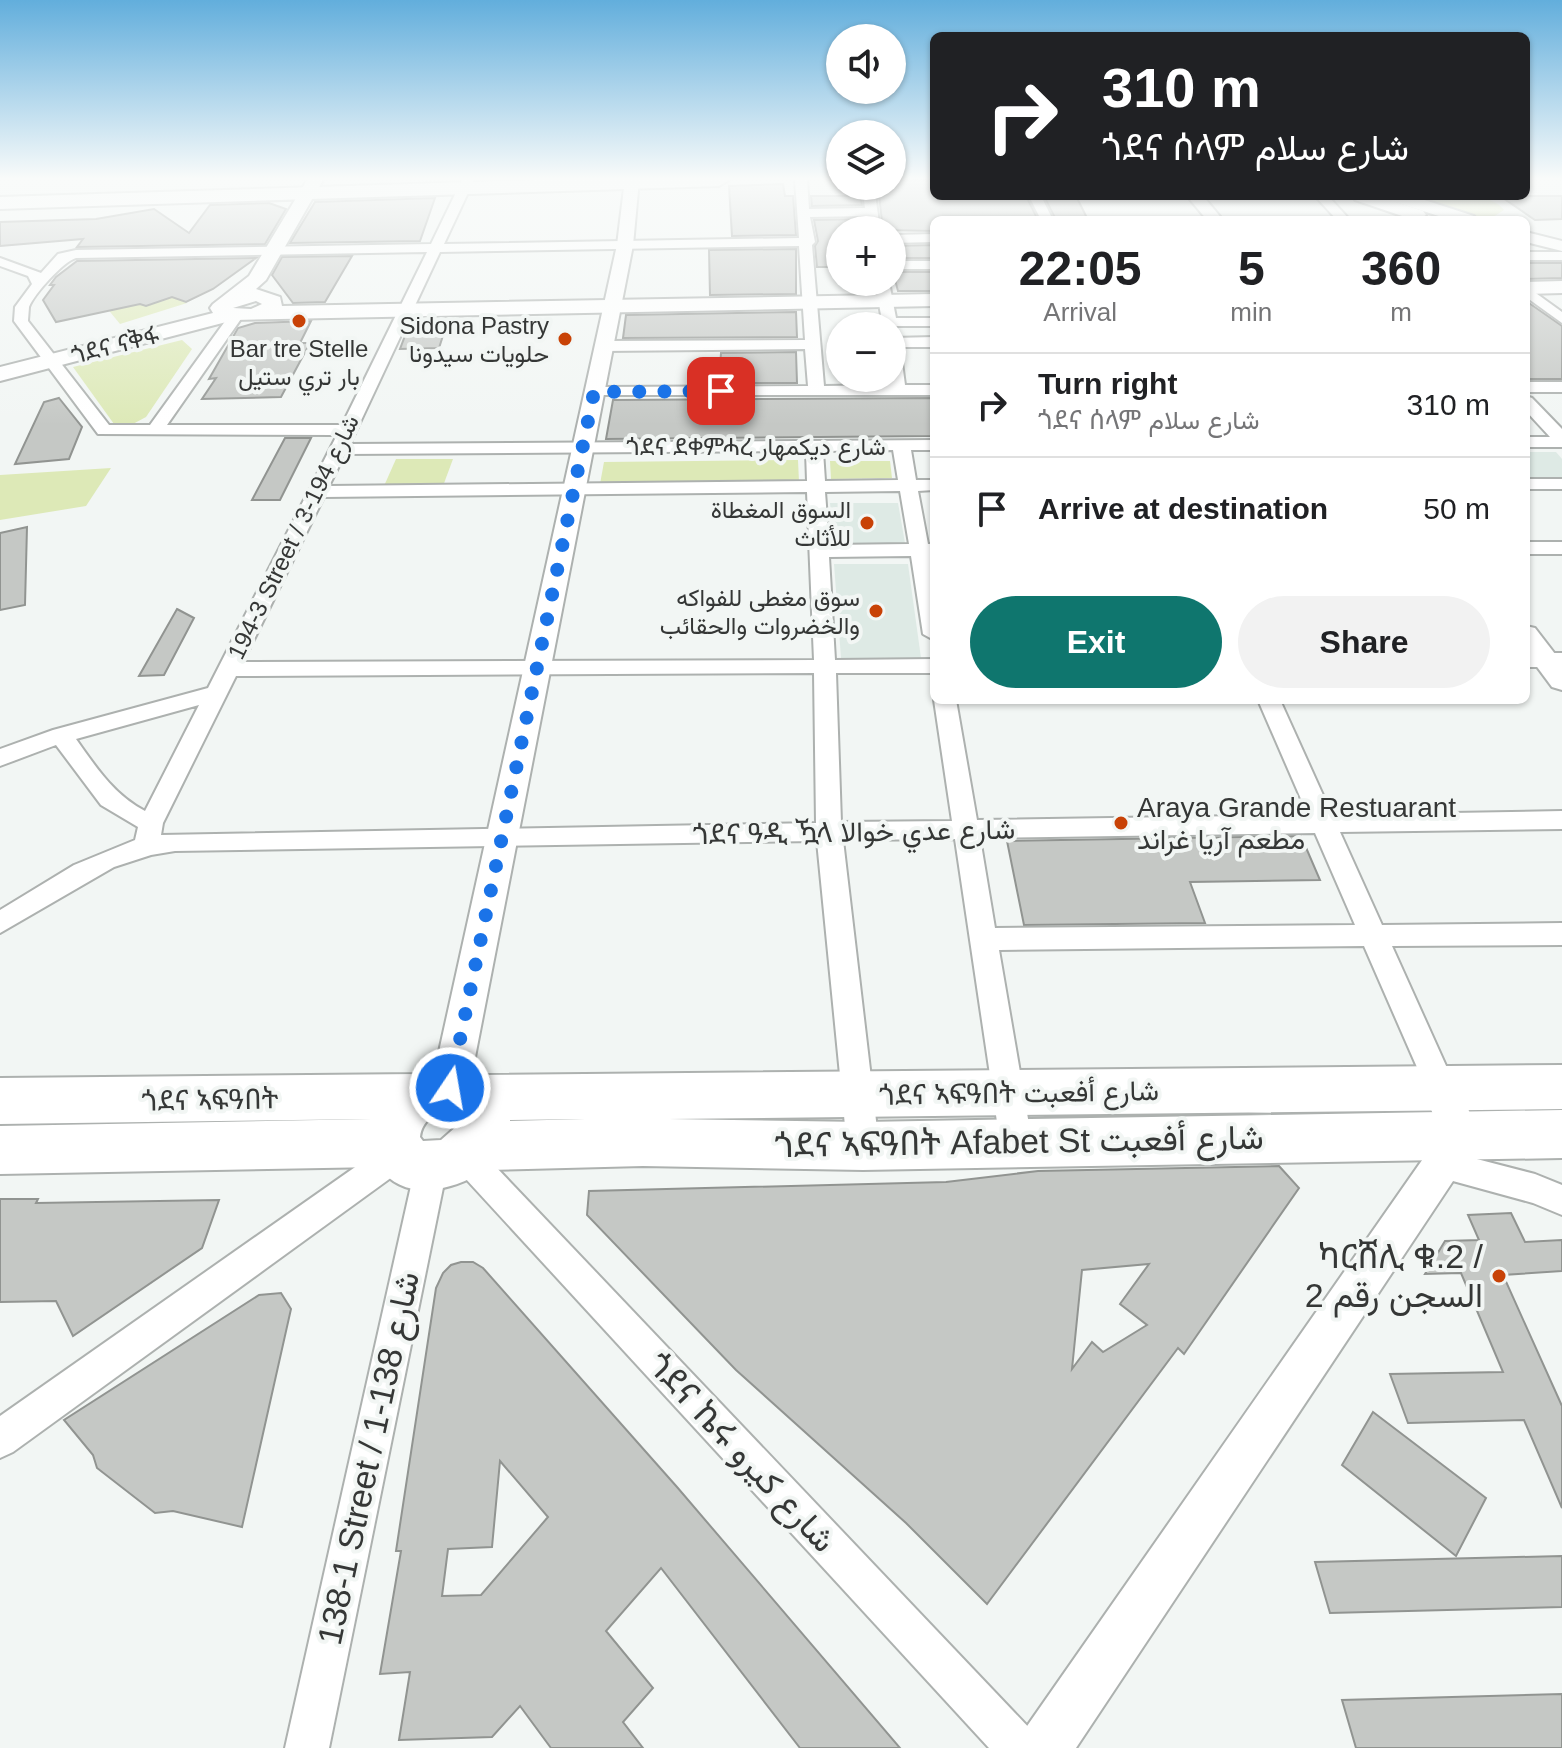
<!DOCTYPE html>
<meta charset="utf-8">
<style>
body{margin:0;font-family:Arial,Vazirmatn,"Noto Sans Ethiopic",sans-serif;background:#f2f2f2;color:#202124;height:100vh;display:flex;flex-direction:column;font-size:30px;white-space:nowrap}
*{box-sizing:border-box;margin:0}
p{font-size:26px;color:#757577}
.icon{flex:none;width:44px;height:44px;fill:none;stroke:currentColor;stroke-width:2;stroke-linecap:round;stroke-linejoin:round}
.map{position:relative;flex:1;overflow:hidden}
.drawer{position:absolute;left:930px;top:216px;width:600px;height:488px;display:flex;flex-direction:column;background:#fff;border-radius:12px;box-shadow:0 2px 6px #0004}
.drawer>*{flex:none}
.guide{position:absolute;left:930px;top:32px;width:600px;height:168px;border-radius:12px;box-shadow:0 2px 6px #0004;background:#202124;color:#fff;overflow:hidden}
.buttons{position:absolute;left:826px;top:24px;display:grid;gap:16px}
.buttons a{display:grid;place-items:center;width:80px;height:80px;border-radius:50%;background:#fff;box-shadow:0 2px 6px #0004;font-size:40px}
.pin{position:absolute;display:grid;place-items:center;width:68px;height:68px;color:#fff;margin:-34px;border-radius:16px;box-shadow:0 4px 12px #0006}
.me{position:absolute;width:88px;margin:-44px;rotate:12deg;stroke-linejoin:round;filter:drop-shadow(0 0 6px #0008)}
.turn{display:flex;align-items:center;gap:28px;height:168px;padding:0 40px;font-size:36px}
.turn .icon{width:104px;height:104px;stroke-width:2.5}
.turn b{display:block;font-size:56px;line-height:68px}
.eta{display:flex;justify-content:space-evenly;align-items:center;height:136px;text-align:center}
.eta b{font-size:48px;font-weight:700;line-height:56px}
.primary-button{display:flex;gap:16px;margin-top:auto;padding:16px 40px}
.primary-button a{flex:1;height:92px;border-radius:48px;background:#0f766e;color:#fff;font-size:32px;font-weight:700;line-height:92px;text-align:center}
.primary-button a+a{background:#f2f2f2;color:#202124}
ul{padding:0;list-style:none}
li{display:flex;align-items:center;gap:24px;height:104px;padding:0 40px;border-top:2px solid #e0e0e0}
li div{flex:1}
li b{display:block;font-size:30px}
li em{font-style:normal}
.map>svg:first-child{display:block}
.built{fill:#deeae5}
.green{fill:#dde9b7}
.building{fill:#c5c8c5;stroke:#919491;stroke-width:2;fill-rule:evenodd}
.lines{fill:none;stroke-linecap:round;stroke-linejoin:round}
.minor-casing{stroke:#adb1af;stroke-width:4}
.tertiary-casing{stroke:#adb1af;stroke-width:4}
.secondary-casing{stroke:#adb1af;stroke-width:4}
.primary-casing{stroke:#adb1af;stroke-width:4}
.trunk-casing{stroke:#adb1af;stroke-width:4}
.minor{fill:#fff;fill-rule:evenodd}
.tertiary{fill:#fff;fill-rule:evenodd}
.secondary{fill:#fff;fill-rule:evenodd}
.primary{fill:#fff;fill-rule:evenodd}
.trunk{fill:#fff;fill-rule:evenodd}
.route{stroke:#1a73e8;stroke-width:14;stroke-dasharray:0 25.2}
.poi-dot{fill:#c84206;stroke:#f2f6f4;stroke-width:3}
.labels{text-anchor:middle;dominant-baseline:central;stroke-width:8;stroke-linejoin:round;paint-order:stroke}
.far-poi-label{font-size:24px;fill:#353736;stroke:#f2f6f4;text-anchor:end}
.far-street-label{font-size:24px;fill:#353736;stroke:#f2f6f4}
.poi-label{font-size:28px;fill:#353736;stroke:#f2f6f4;text-anchor:start}
.street-label{font-size:28px;fill:#353736;stroke:#f2f6f4}
.near-street-label{font-size:34px;fill:#353736;stroke:#f2f6f4}
.near-poi-label{font-size:34px;fill:#353736;stroke:#f2f6f4;text-anchor:end}
</style>
<div class="map">
<svg width="1562" height="1748" viewBox="0 0 1562 1748">
<rect width="100%" height="100%" fill="#f2f6f4"/>
<g class="built">
<path d="M1526 452H1556L1562 459V479H1526Z"/>
<path d="M830 503H898L905 543 834 544Z"/>
<path d="M834 564H908L921 658H841Z"/>
</g>
<g class="green">
<path d="M1405 196C1432 196 1487 188 1504 210L1493 217 1498 220H1478Z"/>
<path d="M112 291 146 306 169 296 187 303 120 324 97 296Z"/>
<path d="M182 340 192 349 146 417 131 425 114 424 73 367Z"/>
<path d="M396 459H453L443 486H384Z"/>
<path d="M798 460 799 482 600 484 604 462Z"/>
<path d="M830 461H890L892 478 831 479Z"/>
<path d="M111 468 86 506 0 520V475Z"/>
</g>
<g class="building">
<path d="M892 180H934V196H1026L1038 220H934V231L883 230 878 186H892Z"/>
<path d="M783 184 785 196H793L796 235 732 236 729 186Z"/>
<path d="M811 196H860L862 205 812 206Z"/>
<path d="M1044 196H1076L1088 220H1056Z"/>
<path d="M1500 196H1562V219L1535 220Z"/>
<path d="M435 198 420 241 290 243 315 202Z"/>
<path d="M269 203 286 209 265 244 77 247 83 239 0 246V222L96 219 154 209 189 233 210 205Z"/>
<path d="M863 219 865 230H840V267H817L815 246 818 241 814 220Z"/>
<path d="M934 245V258H892V246Z"/>
<path d="M796 249V294L710 295 709 250Z"/>
<path d="M352 256 325 302 293 303 272 275 282 257Z"/>
<path d="M256 258 213 289 186 302 172 297 146 306 140 304 56 322 43 300 54 285H50L56 277 77 261Z"/>
<path d="M1526 263H1562V278L1526 279Z"/>
<path d="M893 272H934V291H898Z"/>
<path d="M1526 301 1562 326V379H1526Z"/>
<path d="M796 312 797 337 623 338 626 315Z"/>
<path d="M411 320H448L439 348 400 349Z"/>
<path d="M311 321 300 343H310L281 397 202 399 216 378 209 379 238 328 255 323Z"/>
<path d="M796 352 797 383H719L721 353Z"/>
<path d="M59 398 82 427 69 459 15 464 44 402Z"/>
<path d="M934 398V436L606 439 613 400Z"/>
<path d="M285 438H311L280 500H252Z"/>
<path d="M27 527 25 605 0 610V533Z"/>
<path d="M177 609 194 618 164 675 139 676Z"/>
<path d="M1301 836 1320 880 1190 882 1205 923 1024 925 1007 841Z"/>
<path d="M1279 1166 1299 1188 1184 1354 1178 1348 987 1604 906 1523 736 1370 587 1215 589 1191 946 1182 1038 1171ZM1149 1264 1120 1304 1147 1325 1103 1352 1092 1342 1072 1369 1082 1270Z"/>
<path d="M0 1199H38L36 1203 219 1200 202 1248 73 1336 56 1301 0 1302Z"/>
<path d="M1511 1213 1525 1242 1562 1240V1271L1503 1275 1562 1406V1508L1524 1420 1408 1423 1390 1374 1503 1372 1461 1273 1425 1274 1445 1241 1479 1240 1468 1215Z"/>
<path d="M461 1262H473L483 1268 677 1487 900 1748H800L661 1568 606 1631 653 1688 623 1722 643 1748H551L520 1706 492 1737 399 1740 410 1672 380 1674 401 1551H396L436 1288 443 1273 451 1265ZM500 1461 548 1517 481 1595 442 1596 448 1549 492 1547Z"/>
<path d="M281 1293 291 1309 242 1527 173 1511 155 1513 97 1468 93 1455 64 1420 259 1295Z"/>
<path d="M1373 1412 1486 1498 1456 1556 1342 1465Z"/>
<path d="M1562 1556V1607L1330 1613 1315 1562Z"/>
<path d="M1562 1694V1748H1356L1342 1700Z"/>
</g>
<g class="lines">
<defs>
<g id="minor">
<path d="M462 180H474L444 244 799 238 795 180H807L809 209 865 208 862 186H874L880 230H868L866 216 810 217 815 242 812 245 824 386 889 385 892 338 934 337V347H900L905 385H934V395H588V389L594 387 808 386 805 349 603 351 595 346 603 341 805 340 799 246 440 252 350 444 934 440V450H911L916 480H934V490L918 491 928 544H934V556H930L934 577V640L923 634 911 556 829 557 835 660 934 659V673H836L841 822 952 821 934 700H956L977 820 1308 815 1258 700H1280L1332 815 1562 811V829L1340 832 1382 925 1562 923V945L1392 946 1456 1088 1452 1097 1441 1101 1430 1097 1364 946 999 950 1032 1142 1027 1152 1016 1156 1005 1152 1000 1142 955 839 843 840 879 1146 874 1156 863 1160 852 1156 847 1146 817 841 175 851 151 855 114 867 0 933V910L74 865 135 840 138 827 101 805 56 745 0 766V749L53 730 208 688 337 435 98 434 14 321 15 307 32 284 28 276 0 266V258L41 273 58 254 76 250 431 244ZM427 252 342 425H167L243 316 241 313H231L150 425H109L28 321C28 320 29 308 29 307 34 294 64 261 76 258ZM893 450 898 480 825 481 823 451ZM806 451 807 481 329 486 345 454ZM900 491 909 544 829 545 825 492ZM807 492 814 660 243 662 324 497ZM814 673 816 823 161 835 163 823 236 676ZM199 705 145 811C113 794 96 767 76 739ZM1315 833 1355 925 995 928 980 838Z"/>
<path d="M1029 196H1041L1053 220H1041Z"/>
<path d="M1315 196H1328L1350 220H1337Z"/>
<path d="M934 234V242L892 243V235Z"/>
<rect x="1526" y="252" width="36" height="8"/>
<rect x="892" y="261" width="42" height="8"/>
<path d="M875 282H889L896 318H934V326H897L892 330V326H883Z"/>
<path d="M1526 286 1562 312V323L1526 297Z"/>
<rect x="1526" y="382" width="36" height="10"/>
<path d="M1526 396 1532 398 1562 429V447H1526V437H1550L1526 411Z"/>
<rect x="1526" y="479" width="36" height="10"/>
<rect x="1526" y="542" width="36" height="12"/>
<rect x="1526" y="653" width="36" height="14"/>
<path d="M399 1140 410 1144 415 1154 410 1164 13 1452 0 1458V1416L388 1144Z"/>
<path d="M465 1142 476 1146 1034 1733 1041 1748H989L454 1166 449 1156 454 1146Z"/>
<path d="M1442 1150 1535 1174 1562 1185V1215L1533 1203 1431 1175 1426 1165 1431 1155Z"/>
<path d="M431 1153 442 1158 447 1168 329 1748H285L415 1168 420 1158Z"/>
</g>
<g id="tertiary">
<path d="M625 180H639L633 245 469 1088 463 1099 450 1104 437 1099 431 1088 617 245Z"/>
<path d="M1187 196H1203L1223 220H1207Z"/>
<path d="M1526 626 1535 628 1562 663V690L1552 687 1526 652Z"/>
<path d="M1441 1072 1454 1077 1480 1136 1475 1148 1076 1748H1017L1025 1729 1441 1133 1422 1088 1428 1077Z"/>
</g>
<g id="secondary">
<path d="M307 180H323L266 280 256 289 280 297 282 306 934 294V306L234 320 0 381V367L213 313 210 308 213 304 249 276ZM256 301 262 304 251 309 233 308Z"/>
<path d="M1353 196H1378L1423 211 1426 215 1418 220 1411 219 1355 200Z"/>
<path d="M1387 196H1412L1474 216 1477 220H1451L1389 200Z"/>
<path d="M1526 232 1562 241V251L1526 242Z"/>
<path d="M1562 281V293L1526 294V282Z"/>
</g>
<path id="primary" d="M536 180H729L719 186 0 209V197Z"/>
<path id="trunk" d="M1562 1065V1109L669 1119 863 1122 1562 1110V1158L863 1170 643 1166 486 1170C453 1190 406 1204 379 1167L0 1174V1126L372 1119 0 1124V1078L419 1074 450 1066 477 1075ZM449 1110 457 1117 458 1125 441 1140 423 1141 420 1137C422 1121 434 1113 449 1110ZM585 1119 510 1121V1120Z"/>
</defs>
<use href="#minor" class="minor-casing"/>
<use href="#tertiary" class="tertiary-casing"/>
<use href="#secondary" class="secondary-casing"/>
<use href="#primary" class="primary-casing"/>
<use href="#trunk" class="trunk-casing"/>
<use href="#minor" class="minor"/>
<use href="#tertiary" class="tertiary"/>
<use href="#secondary" class="secondary"/>
<use href="#primary" class="primary"/>
<use href="#trunk" class="trunk"/>
</g>
<linearGradient id="sky" x2="0" y2="1"><stop stop-color="#62aedc"/><stop offset="0.42" stop-color="#f9fbfa"/><stop offset="1" stop-color="#f9fbfa" stop-opacity="0"/></linearGradient>
<rect width="1562" height="425" fill="url(#sky)"/>
<g class="lines">
<path class="route" d="M450 1088 594 392 721 391"/>
</g>
<g class="poi-dot">
<circle cx="299" cy="321" r="8"/>
<circle cx="565" cy="339" r="8"/>
<circle cx="867" cy="523" r="8"/>
<circle cx="876" cy="611" r="8"/>
<circle cx="1121" cy="823" r="8"/>
<circle cx="1499" cy="1276" r="8"/>
</g>
<g class="labels">
<g class="far-poi-label">
<text x="549" y="325">Sidona Pastry<tspan x="549" dy="28">حلويات سيدونا</tspan></text>
<text x="299" y="348" text-anchor="middle">Bar tre Stelle<tspan x="299" dy="28">بار تري ستيل</tspan></text>
<text x="851" y="509">السوق المغطاة<tspan x="851" dy="28">للأثاث</tspan></text>
<text x="860" y="597">سوق مغطى للفواكه<tspan x="860" dy="28">والخضروات والحقائب</tspan></text>
</g>
<g class="far-street-label">
<text transform="translate(115 345) rotate(-14)">ጎደና ናቅፋ</text>
<text x="756" y="446">ጎደና ደቀምሓረ شارع ديكمهار</text>
<text transform="translate(293 537) rotate(-64)">194-3 Street / شارع 194-3</text>
</g>
<g class="poi-label">
<text x="1137" y="807">Araya Grande Restuarant<tspan x="1137" dy="32">مطعم آريا غراند</tspan></text>
</g>
<g class="street-label">
<text transform="translate(854 832) rotate(-1)">ጎደና ዓዲ ዃላ شارع عدي خوالا</text>
<text transform="translate(1019 1093) rotate(-1)">ጎደና ኣፍዓበት شارع أفعبت</text>
<text transform="translate(210 1100) rotate(-1)">ጎደና ኣፍዓበት</text>
</g>
<g class="near-street-label">
<text transform="translate(1019 1141) rotate(-1)">ጎደና ኣፍዓበት Afabet St شارع أفعبت</text>
<text transform="translate(742 1452) rotate(47)">ጎደና ኬሩ شارع كيرو</text>
<text transform="translate(368 1458) rotate(-78)">138-1 Street / شارع 138-1</text>
</g>
<g class="near-poi-label">
<text x="1483" y="1256">ካርሸሊ ቁ.2 /<tspan x="1483" dy="39">السجن رقم 2</tspan></text>
</g>
</g>
</svg>
<div class="buttons">
<a><svg class="icon" aria-label="sound" viewBox="0 0 24 24"><path d="M4 9h4l5-4v14l-5-4H4zM17 9q2 3 0 6"/></svg></a>
<a><svg class="icon" aria-label="layers" viewBox="0 0 24 24"><path d="M12 4l9 5-9 5-9-5zM3 14l9 5 9-5"/></svg></a>
<a>+</a>
<a>−</a>
</div>
<div class="pin" style="left:721px;top:391px;background:#d93025"><svg class="icon" aria-label="arrive" viewBox="0 0 24 24"><path d="M6 21V4h12l-3 4 3 4H6"/></svg></div>
<svg class="me" style="left:450px;top:1088px" viewBox="-20 -20 40 40"><circle r="17" fill="#1a73e8" stroke="#fff" stroke-width="3"/><path d="M0-11L8 9 0 5-8 9z" fill="#fff"/></svg>
<div class="guide">
<div class="turn"><svg class="icon" aria-label="right" viewBox="0 0 24 24"><path d="M7 20v-9h11M14 6l5 5-5 5"/></svg><div><b>310 m</b>ጎደና ሰላም شارع سلام</div></div>
</div>
<section class="drawer">
<div class="eta">
<div><b>22:05</b><p>Arrival</p></div>
<div><b>5</b><p>min</p></div>
<div><b>360</b><p>m</p></div>
</div>
<ul>
<li><svg class="icon" aria-label="right" viewBox="0 0 24 24"><path d="M7 20v-9h11M14 6l5 5-5 5"/></svg><div><b>Turn right</b><p>ጎደና ሰላም شارع سلام</p></div><em>310 m</em></li>
<li><svg class="icon" aria-label="arrive" viewBox="0 0 24 24"><path d="M6 21V4h12l-3 4 3 4H6"/></svg><div><b>Arrive at destination</b></div><em>50 m</em></li>
</ul>
<div class="primary-button"><a>Exit</a><a>Share</a></div>
</section>
</div>
